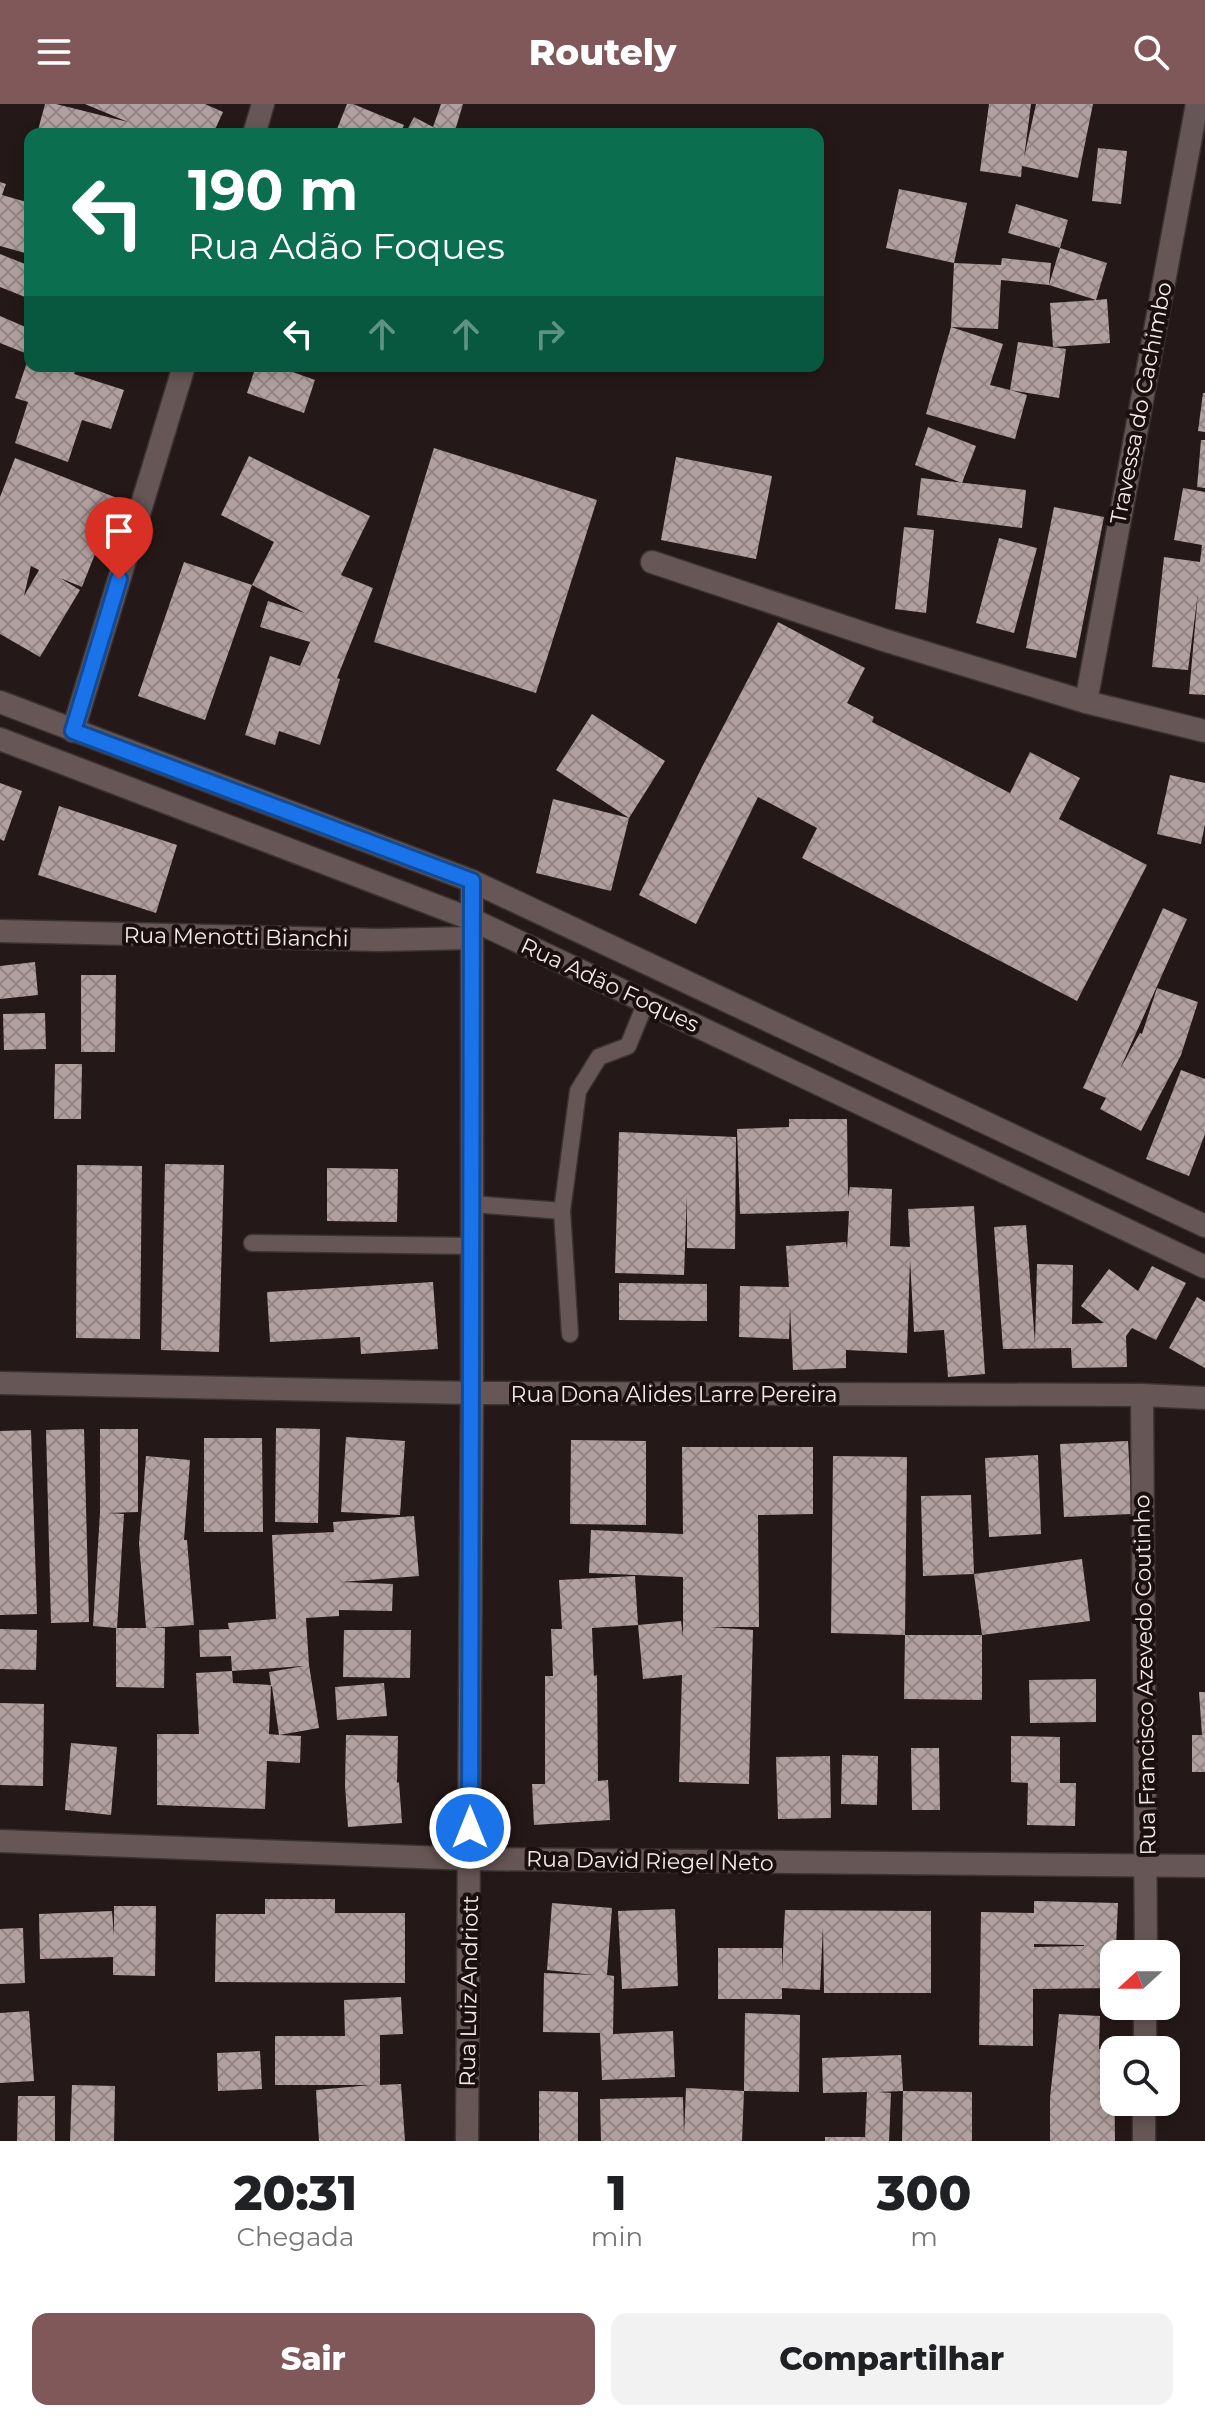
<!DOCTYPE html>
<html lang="pt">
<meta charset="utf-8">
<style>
body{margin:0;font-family:Montserrat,sans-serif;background:#f2f2f2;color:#202124;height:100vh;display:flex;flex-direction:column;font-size:30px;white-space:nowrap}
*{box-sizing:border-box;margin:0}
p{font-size:26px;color:#757577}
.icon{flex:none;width:44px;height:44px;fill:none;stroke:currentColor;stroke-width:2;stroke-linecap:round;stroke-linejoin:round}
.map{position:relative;height:2037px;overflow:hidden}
.side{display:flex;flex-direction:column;background:#fff;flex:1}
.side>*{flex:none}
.banner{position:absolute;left:24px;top:24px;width:800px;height:244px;border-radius:16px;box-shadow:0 4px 12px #0003;background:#0b6e4f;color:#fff;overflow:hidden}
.needle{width:52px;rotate:249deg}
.buttons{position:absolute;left:1100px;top:1836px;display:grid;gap:16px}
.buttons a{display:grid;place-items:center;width:80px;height:80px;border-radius:16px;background:#fff;box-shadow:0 4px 12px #0003;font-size:40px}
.pin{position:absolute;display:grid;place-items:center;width:68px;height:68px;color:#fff;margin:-82px -34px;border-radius:50% 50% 50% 0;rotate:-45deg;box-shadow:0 0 8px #0007}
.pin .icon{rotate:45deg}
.me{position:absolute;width:88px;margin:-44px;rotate:0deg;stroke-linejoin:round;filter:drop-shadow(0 0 6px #0008)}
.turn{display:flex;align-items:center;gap:28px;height:168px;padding:0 32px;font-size:36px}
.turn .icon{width:104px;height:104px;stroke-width:2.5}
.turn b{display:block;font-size:56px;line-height:68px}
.lanes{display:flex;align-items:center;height:76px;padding:0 32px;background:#0003;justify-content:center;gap:40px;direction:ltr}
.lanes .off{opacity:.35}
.eta{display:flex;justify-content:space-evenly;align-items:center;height:136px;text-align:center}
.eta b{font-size:48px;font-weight:800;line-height:56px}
.button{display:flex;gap:16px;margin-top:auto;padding:16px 32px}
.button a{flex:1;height:92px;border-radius:16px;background:#80585a;color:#fff;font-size:32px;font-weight:800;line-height:92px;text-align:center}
.button a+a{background:#f2f2f2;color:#202124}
header{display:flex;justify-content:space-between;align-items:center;height:104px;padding:0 32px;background:#80585a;color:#fff;font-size:36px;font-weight:800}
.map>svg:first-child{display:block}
.building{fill:url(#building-cross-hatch);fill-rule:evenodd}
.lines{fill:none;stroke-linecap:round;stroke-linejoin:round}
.service-casing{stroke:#3b3232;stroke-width:19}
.minor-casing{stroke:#3b3232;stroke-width:25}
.tertiary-casing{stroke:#3b3232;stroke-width:25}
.secondary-casing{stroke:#3b3232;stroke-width:25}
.service{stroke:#665656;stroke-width:16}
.minor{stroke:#665656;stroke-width:22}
.tertiary{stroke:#665656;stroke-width:22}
.secondary{stroke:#665656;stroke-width:22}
.route-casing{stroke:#114b97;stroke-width:20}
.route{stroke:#1a73e8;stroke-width:14}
.labels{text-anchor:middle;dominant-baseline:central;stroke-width:8;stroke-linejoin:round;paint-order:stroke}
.street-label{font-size:22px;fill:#f3eaea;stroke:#1b0f0f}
</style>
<header><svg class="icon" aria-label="menu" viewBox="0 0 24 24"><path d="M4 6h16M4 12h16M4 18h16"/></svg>Routely<svg class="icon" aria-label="search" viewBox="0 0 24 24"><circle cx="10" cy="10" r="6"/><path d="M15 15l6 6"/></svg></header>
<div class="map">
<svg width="1205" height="2037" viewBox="0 0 1205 2037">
<defs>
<pattern id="building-cross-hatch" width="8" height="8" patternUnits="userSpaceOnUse" patternTransform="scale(2)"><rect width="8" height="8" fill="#b1a09f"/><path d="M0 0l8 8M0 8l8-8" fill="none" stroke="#928584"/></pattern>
</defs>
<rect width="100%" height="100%" fill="#251818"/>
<g class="building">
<path d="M45 0H56L128 18 85 0H205L223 8 213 30H156L146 26 145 30H37Z"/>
<path d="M347 0H353L404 21 400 30H335Z"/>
<path d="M441 0H463L454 30 433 23Z"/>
<path d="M989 0H1031L1024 54 1036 0H1093L1078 74 1022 62 1021 73 980 67Z"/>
<path d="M414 13 433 23 445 30H405Z"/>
<path d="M1098 44 1127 47 1121 100 1092 97Z"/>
<path d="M0 78 6 80 2 91 30 99V130L25 149 0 142Z"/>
<path d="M899 85 967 99 954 159 886 144Z"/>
<path d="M1016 100 1068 116 1060 144 1107 159 1096 196 1107 195 1110 239 1053 243 1050 199 1096 196 1049 181 1060 144 1008 129Z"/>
<path d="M0 150 30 162V195L0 183Z"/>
<path d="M1002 154 1051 159 1049 181 1001 176 998 225 951 223 954 159 1001 161Z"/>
<path d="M0 212 30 225V251L0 239Z"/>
<path d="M951 223 1003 240 990 281 1010 286 1018 238 1066 245 1059 294 1010 286 1027 291 1015 335 926 310Z"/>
<path d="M28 255 30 256V262H49L69 268 55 262H77L74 270 124 286 111 325 82 316 68 358 15 339 28 298 15 294Z"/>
<path d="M256 262H276L315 276 304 309 247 289Z"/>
<path d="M1203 289H1205V328L1198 327Z"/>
<path d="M928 323 976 342 962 379 915 361Z"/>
<path d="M1201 336H1205V384L1197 383Z"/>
<path d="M434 344 597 396 536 589 374 538Z"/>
<path d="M249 352 370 412 341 471 373 484 337 574 340 575 320 641 279 627 275 641 245 631 270 552 300 562 310 538 260 523 268 497 305 509 252 481 274 438 221 411Z"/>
<path d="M676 353 772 372 756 455 661 436Z"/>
<path d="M15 354 117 394 82 483 60 474 80 486 40 553 0 530V393ZM31 462 39 466 24 492Z"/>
<path d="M921 374 1026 386 1022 424 917 411Z"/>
<path d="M1183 384 1205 388V591L1189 590 1198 489 1188 566 1152 563 1164 453 1200 458 1202 441 1174 436Z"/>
<path d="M1054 403 1104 413 1076 554 1026 544Z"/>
<path d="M904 423 934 426 926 509 895 505Z"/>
<path d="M999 434 1037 444 1014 529 976 519Z"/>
<path d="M184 458 252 481 205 616 138 592Z"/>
<path d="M778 518 865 564 847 599 874 613 872 618 1010 689 1030 648 1080 674 1059 715 1147 761 1077 897 802 754 817 724 758 693 696 820 639 791 702 663Z"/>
<path d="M592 610 665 657 629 714 611 787 536 769 553 695 629 714 556 666Z"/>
<path d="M1170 671 1205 679V720L1201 740 1157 730Z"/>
<path d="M0 679 22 687 4 737 0 735Z"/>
<path d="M59 702 177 741 156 809 38 771Z"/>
<path d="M1163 804 1187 815 1120 965 1140 929 1142 930 1157 884 1198 898 1181 951 1141 1027 1100 1005 1106 994 1083 984Z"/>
<path d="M35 858 38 891 0 895V862Z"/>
<path d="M81 871H116L115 948H81Z"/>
<path d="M45 909 46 945 4 946 3 910Z"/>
<path d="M55 960H82L81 1015H54Z"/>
<path d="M1181 966 1205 975V1030L1189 1072 1146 1055Z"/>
<path d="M789 1015H847L848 1094 850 1083 892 1085 890 1142 910 1143 908 1105 974 1102 985 1270 948 1273 944 1226 914 1228 910 1155 907 1249 846 1246V1264L793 1266 790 1204 789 1235 739 1233 740 1182 789 1183 786 1142 846 1138 847 1146 849 1107 740 1110 737 1025 789 1023Z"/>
<path d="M619 1028 736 1033 735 1145 687 1144V1091L684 1171 615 1169Z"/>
<path d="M165 1060 224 1061 219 1248 161 1246Z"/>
<path d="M77 1061 142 1062 140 1235 76 1234Z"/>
<path d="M327 1064 398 1065 397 1118 327 1117Z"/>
<path d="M1026 1121 1035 1239 1037 1160 1073 1161 1072 1220 1104 1219 1081 1202 1109 1165 1138 1187 1152 1162 1186 1179 1156 1236 1132 1224 1126 1232 1127 1263 1072 1264 1071 1244 1003 1245 994 1123Z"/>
<path d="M433 1178 438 1245 361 1250 360 1233 270 1238 267 1188Z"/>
<path d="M619 1179 707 1180V1217L619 1216Z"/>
<path d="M1197 1193 1205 1198V1264L1169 1244Z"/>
<path d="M276 1324 320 1325 318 1419 275 1418Z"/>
<path d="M84 1325 89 1518 51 1519 46 1326Z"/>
<path d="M100 1325H138V1408L108 1409 124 1410 117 1524H146L139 1439 146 1352 190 1356 184 1436H187L194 1521 150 1524H165L164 1584 116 1583V1524L93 1522 100 1409Z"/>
<path d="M31 1326 37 1510 0 1511V1327Z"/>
<path d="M346 1333 405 1337 400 1411 341 1408Z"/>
<path d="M204 1334H262L263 1428H204Z"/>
<path d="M571 1336 646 1337V1421L570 1420Z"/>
<path d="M1128 1337 1132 1410 1064 1413 1060 1340Z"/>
<path d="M682 1343H813V1410L758 1411 759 1523H710L753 1526 749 1680 679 1678 682 1571 643 1575 638 1521 681 1517 683 1533V1473L589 1469 591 1426 683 1430Z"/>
<path d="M1038 1351 1041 1430 989 1433 985 1354Z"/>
<path d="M833 1352 907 1353 905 1531 831 1529Z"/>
<path d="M971 1391 974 1470 923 1472 921 1392Z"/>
<path d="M414 1412 419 1472 342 1478 393 1480 392 1507 339 1506V1512L306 1514 309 1561 319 1624 279 1631 301 1632 300 1659 267 1657 265 1705 157 1701V1630H199L196 1569 232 1567 233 1579 271 1581 269 1568 304 1562 232 1567 231 1552 200 1553 199 1526 229 1525 228 1519 276 1515 272 1431 334 1428 333 1418ZM271 1582 272 1583 279 1631 269 1630Z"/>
<path d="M1082 1455 1090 1517 982 1531 974 1470Z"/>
<path d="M635 1472 638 1521 592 1524 594 1572 597 1571 598 1677 608 1676 610 1716 534 1721 532 1680H545V1572H553L551 1525H562L559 1476Z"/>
<path d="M0 1525 37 1526 36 1566 0 1565Z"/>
<path d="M344 1526H411L410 1574 343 1573Z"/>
<path d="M905 1531H982V1596L904 1595Z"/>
<path d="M1096 1575V1618L1030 1619 1029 1576Z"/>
<path d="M384 1579 387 1612 337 1616 335 1583Z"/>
<path d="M1199 1588H1205V1668H1192V1631H1202Z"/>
<path d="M0 1599 44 1600 43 1682 0 1681Z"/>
<path d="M346 1631 398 1632 397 1679 399 1678 402 1719 348 1723 345 1682Z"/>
<path d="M1011 1632 1060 1633V1679H1076L1075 1722 1027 1721 1028 1679 1011 1678Z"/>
<path d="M71 1639 117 1643 111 1711 65 1706Z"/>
<path d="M911 1644H939L940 1706H912Z"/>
<path d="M842 1651 878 1652 877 1701 841 1700Z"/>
<path d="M830 1652 831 1714 778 1715 776 1653Z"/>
<path d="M265 1795H335V1809H405V1879L215 1878 216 1810H265Z"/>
<path d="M1034 1797 1118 1799 1114 1884 1033 1885V1942L979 1941 981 1808 1034 1809ZM1034 1840 1084 1841V1842L1034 1843Z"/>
<path d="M552 1799 612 1804 607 1871 614 1872 613 1930 673 1927 675 1973 602 1976 600 1929 543 1928 544 1869 595 1871 547 1866Z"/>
<path d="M114 1802H156L155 1872 113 1871V1853L40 1855 39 1810 112 1807 114 1832Z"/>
<path d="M675 1805 678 1882 622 1885 618 1807Z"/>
<path d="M785 1806 931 1807V1889H824L823 1823 820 1886 782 1884V1895H718V1844H782V1868Z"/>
<path d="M23 1824 25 1879 0 1880V1825Z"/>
<path d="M401 1893 403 1930 380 1931V1981L401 1980 405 2037H319L316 1986 371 1981H275V1932H345L344 1896Z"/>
<path d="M29 1907 34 1977 0 1979V1909Z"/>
<path d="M745 1909 800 1911 799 1988 744 1987Z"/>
<path d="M1059 1910 1100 1912 1099 1945 1114 1947 1115 2037H1050V1994Z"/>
<path d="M260 1947 262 1985 218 1987 217 1949Z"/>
<path d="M901 1951 903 1987 878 1988 891 1989 889 2037H825V2033H865L867 1988 823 1989 822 1954Z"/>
<path d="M72 1981 115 1982 114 2037H70Z"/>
<path d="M686 1984 744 1987 742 2037H601L600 1995 683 1993 684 2031Z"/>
<path d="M539 1987 578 1988V2037H539Z"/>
<path d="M903 1987 972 1988V2037H902Z"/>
<path d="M18 1992H55V2037H17Z"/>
</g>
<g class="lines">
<defs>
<g id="service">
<path d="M472 1100 562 1107"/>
<path d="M252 1139 472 1142"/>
<path d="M570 1230 562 1107 578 987 599 953 628 942 646 898"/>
</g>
<g id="minor">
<path d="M254 30 263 0"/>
<path d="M652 458 884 536 1086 598 1205 627"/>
<path d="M1086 598 1197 0"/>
<path d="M73 627 184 262"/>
<path d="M0 827 379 836 471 834"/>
<path d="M1142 1291 1146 1850"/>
<path d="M0 1737 470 1755 1205 1762"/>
<path d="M1145 1946V1902"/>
<path d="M1144 2037V1998"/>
</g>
<g id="tertiary">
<path d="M0 1279 472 1289 1142 1291 1205 1294"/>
<path d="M467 2037 472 1289V777"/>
</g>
<g id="secondary">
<path d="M0 598 472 777 1205 1122"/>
<path d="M0 635 471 815 1205 1163"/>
</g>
</defs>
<use href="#service" class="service-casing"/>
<use href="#minor" class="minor-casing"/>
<use href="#tertiary" class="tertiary-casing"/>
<use href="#secondary" class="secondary-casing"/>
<use href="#service" class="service"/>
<use href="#minor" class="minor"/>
<use href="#tertiary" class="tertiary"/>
<use href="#secondary" class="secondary"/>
</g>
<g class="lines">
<defs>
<path id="route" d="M119 475 73 627 472 777 470 1724"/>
</defs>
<use href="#route" class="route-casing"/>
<use href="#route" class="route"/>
</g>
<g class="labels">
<g class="street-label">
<text transform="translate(1141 299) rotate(-79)">Travessa do Cachimbo</text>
<text transform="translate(236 833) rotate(1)">Rua Menotti Bianchi</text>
<text transform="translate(610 881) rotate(25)">Rua Adão Foques</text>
<text x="674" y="1290">Rua Dona Alides Larre Pereira</text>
<text transform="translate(1145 1571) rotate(-91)">Rua Francisco Azevedo Coutinho</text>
<text transform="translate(650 1757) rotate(1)">Rua David Riegel Neto</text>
<text transform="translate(469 1887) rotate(-89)">Rua Luiz Andriott</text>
</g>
</g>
</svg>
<div class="buttons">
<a><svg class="needle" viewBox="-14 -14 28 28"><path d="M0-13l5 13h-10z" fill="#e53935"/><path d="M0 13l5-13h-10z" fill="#757577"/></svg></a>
<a><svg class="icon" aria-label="search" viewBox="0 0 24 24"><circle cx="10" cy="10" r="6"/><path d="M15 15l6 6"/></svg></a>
</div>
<div class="pin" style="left:119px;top:475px;background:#d93025"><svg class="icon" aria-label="arrive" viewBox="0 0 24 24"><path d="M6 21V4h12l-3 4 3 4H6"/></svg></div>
<svg class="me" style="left:470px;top:1724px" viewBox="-20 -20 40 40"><circle r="17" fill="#1a73e8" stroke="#fff" stroke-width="3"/><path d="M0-11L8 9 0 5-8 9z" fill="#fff"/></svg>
<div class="banner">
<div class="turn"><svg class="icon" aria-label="left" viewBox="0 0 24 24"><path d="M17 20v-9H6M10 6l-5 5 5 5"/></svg><div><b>190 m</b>Rua Adão Foques</div></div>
<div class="lanes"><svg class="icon" aria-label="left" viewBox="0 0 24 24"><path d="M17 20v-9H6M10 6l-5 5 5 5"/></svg><svg class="icon off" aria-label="ahead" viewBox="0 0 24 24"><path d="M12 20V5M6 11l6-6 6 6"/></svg><svg class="icon off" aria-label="ahead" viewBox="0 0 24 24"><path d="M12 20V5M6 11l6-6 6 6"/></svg><svg class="icon off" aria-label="right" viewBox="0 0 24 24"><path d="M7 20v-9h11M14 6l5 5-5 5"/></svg></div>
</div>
</div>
<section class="side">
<div class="eta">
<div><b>20:31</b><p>Chegada</p></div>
<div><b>1</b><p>min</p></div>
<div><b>300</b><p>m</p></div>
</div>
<div class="button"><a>Sair</a><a>Compartilhar</a></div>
</section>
